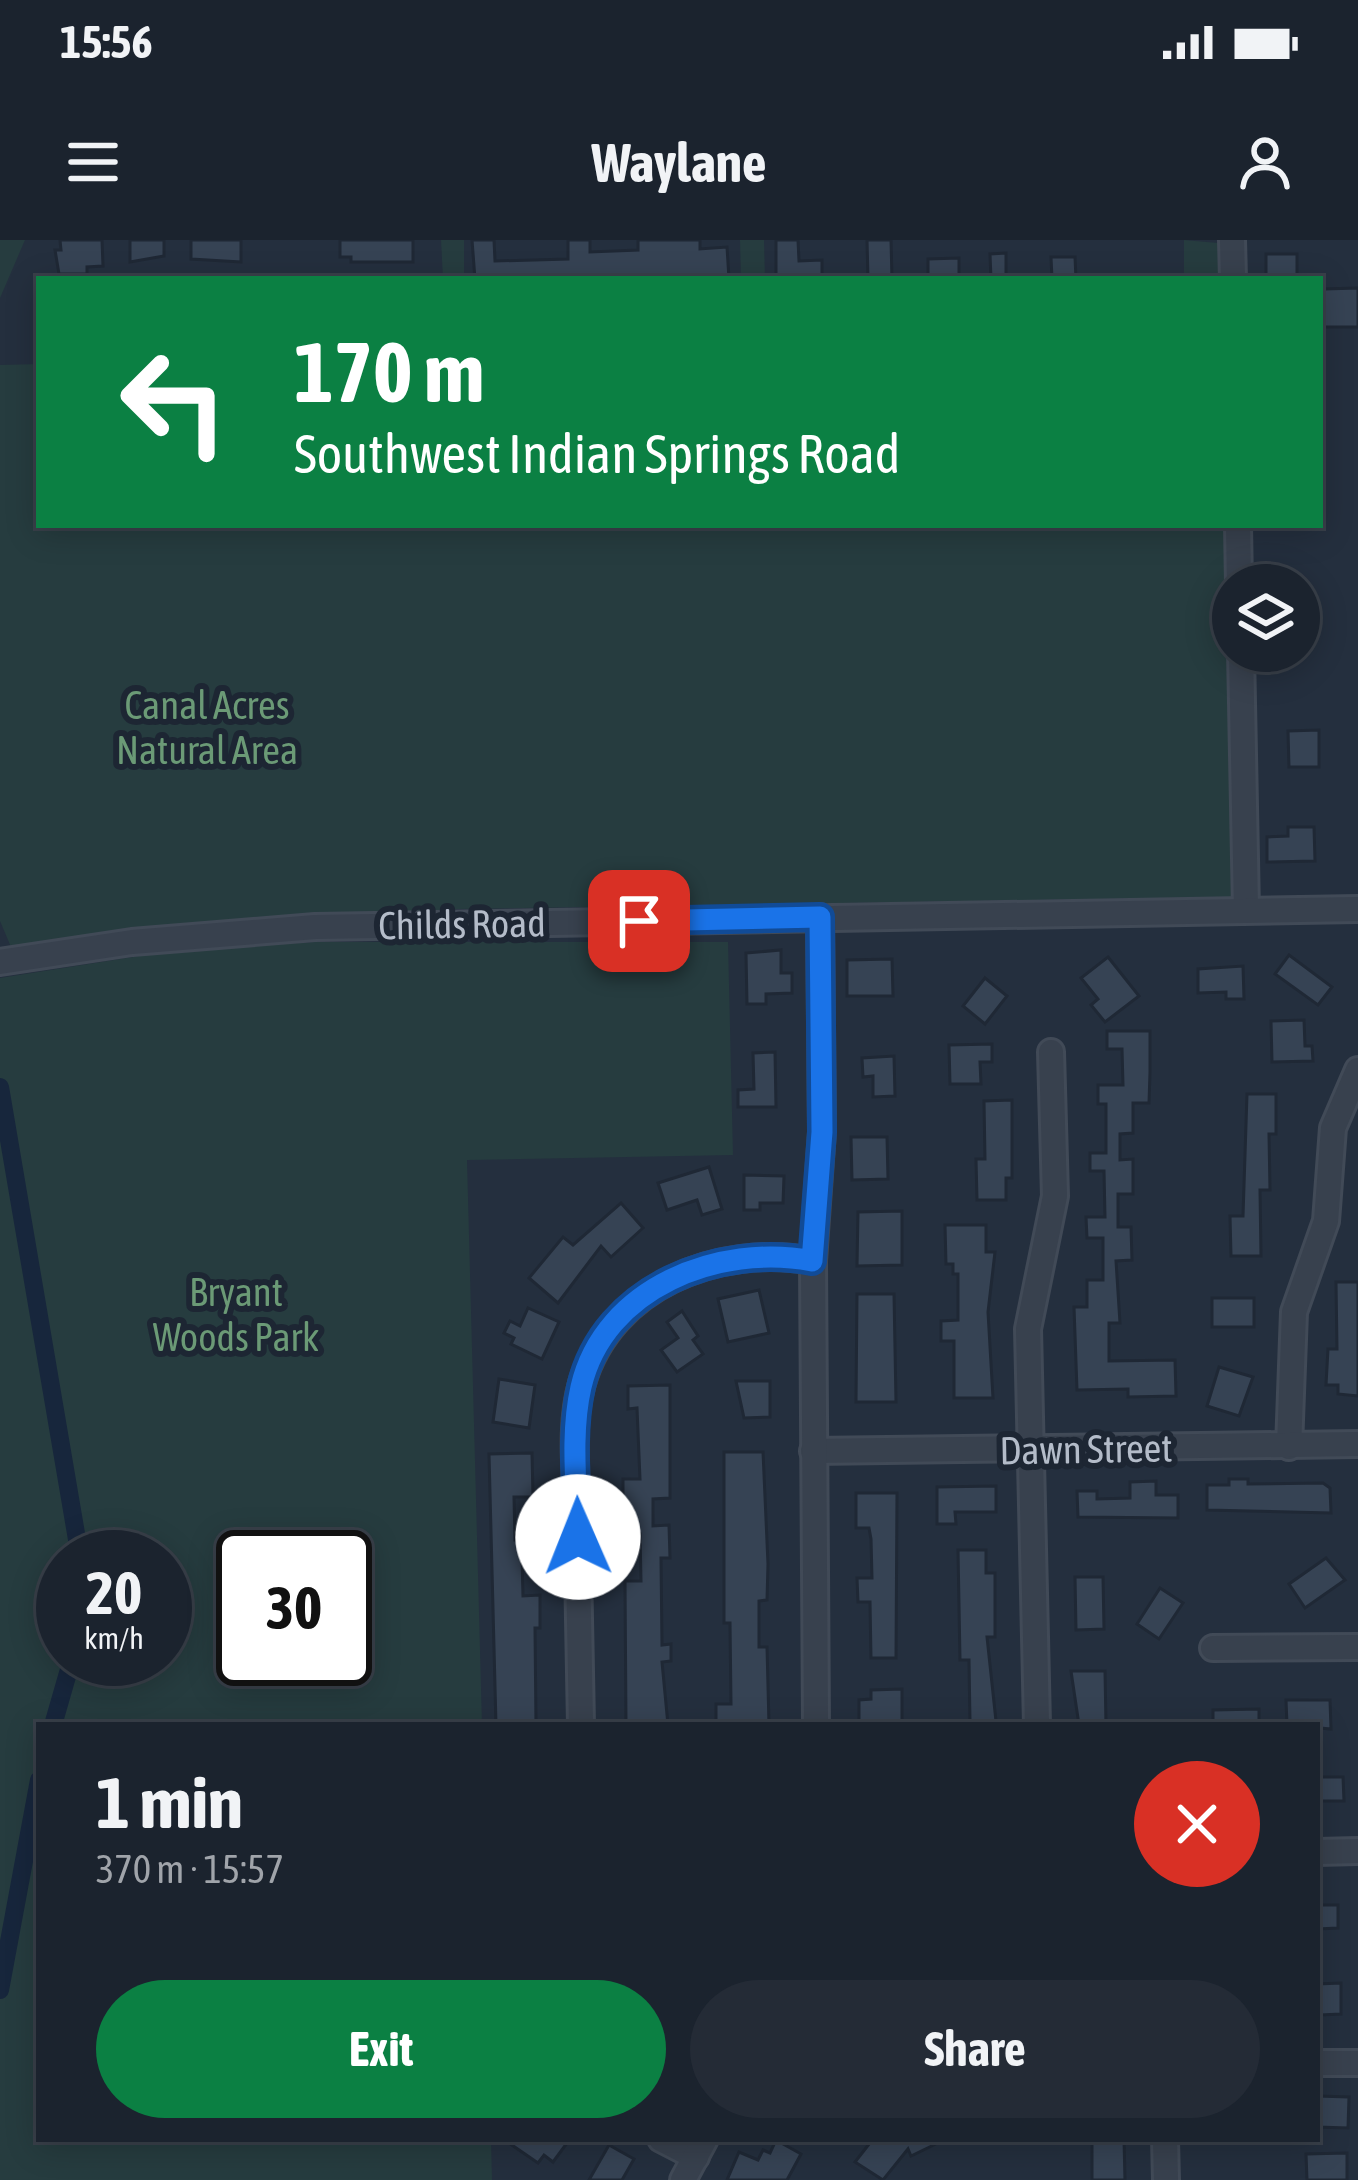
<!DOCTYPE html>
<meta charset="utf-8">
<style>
body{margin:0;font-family:"Asap Condensed",sans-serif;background:#242b36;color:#f1f3f6;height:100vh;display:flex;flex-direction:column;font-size:45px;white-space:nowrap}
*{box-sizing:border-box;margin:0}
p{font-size:39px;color:#a0a4aa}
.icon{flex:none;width:66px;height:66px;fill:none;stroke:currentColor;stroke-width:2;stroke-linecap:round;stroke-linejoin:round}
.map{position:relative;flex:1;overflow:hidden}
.side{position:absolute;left:36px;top:1482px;width:1284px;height:420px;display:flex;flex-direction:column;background:#1b232e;border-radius:0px;box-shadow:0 6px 30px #0003,0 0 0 3px #39404a}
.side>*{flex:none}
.hud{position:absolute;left:36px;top:36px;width:1287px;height:252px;border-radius:0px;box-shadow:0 6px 30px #0003,0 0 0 3px #39404a;background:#0b8043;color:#fff;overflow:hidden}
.controls{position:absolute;left:1212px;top:324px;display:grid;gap:24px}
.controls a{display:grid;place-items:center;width:108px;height:108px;border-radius:50%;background:#1b232e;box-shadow:0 6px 30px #0003,0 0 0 3px #39404a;font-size:60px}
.speed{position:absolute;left:36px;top:1290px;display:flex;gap:24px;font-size:60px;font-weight:700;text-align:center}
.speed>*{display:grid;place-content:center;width:156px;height:156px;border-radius:50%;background:#1b232e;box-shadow:0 6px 30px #0003,0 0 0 3px #39404a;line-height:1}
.speed small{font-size:30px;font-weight:400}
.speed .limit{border:6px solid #111;border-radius:18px;background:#fff;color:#111}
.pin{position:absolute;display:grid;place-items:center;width:102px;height:102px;color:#fff;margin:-51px;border-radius:24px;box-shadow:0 6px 18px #0006}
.me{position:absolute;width:132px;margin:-66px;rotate:359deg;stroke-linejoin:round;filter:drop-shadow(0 0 9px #0008)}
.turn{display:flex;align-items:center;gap:42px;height:252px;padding:0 60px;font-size:54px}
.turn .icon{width:156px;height:156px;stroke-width:2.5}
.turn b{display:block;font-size:84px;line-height:102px}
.round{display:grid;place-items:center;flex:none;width:126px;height:126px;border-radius:63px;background:#242b36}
.headline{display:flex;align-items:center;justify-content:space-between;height:204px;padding:0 60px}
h1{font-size:72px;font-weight:700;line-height:90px}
.primary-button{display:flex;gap:24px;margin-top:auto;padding:24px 60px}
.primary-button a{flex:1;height:138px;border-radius:72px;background:#0b8043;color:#fff;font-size:48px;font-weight:700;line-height:138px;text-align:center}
.primary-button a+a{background:#242b36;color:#f1f3f6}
.status{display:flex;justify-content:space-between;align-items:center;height:84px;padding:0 60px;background:#1b232e;direction:ltr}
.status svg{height:33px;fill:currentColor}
header{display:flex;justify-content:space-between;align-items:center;height:156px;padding:0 60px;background:#1b232e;font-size:54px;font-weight:700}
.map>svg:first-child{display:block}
.green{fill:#263c3f;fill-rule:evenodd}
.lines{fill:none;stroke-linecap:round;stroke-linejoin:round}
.canal{stroke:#17263c;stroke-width:18}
.building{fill:#364354;stroke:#1f2835;stroke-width:3}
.minor-casing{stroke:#414a57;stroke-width:30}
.minor{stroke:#38414e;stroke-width:24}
.route-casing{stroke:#114b97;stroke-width:30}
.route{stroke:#1a73e8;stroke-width:21}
.labels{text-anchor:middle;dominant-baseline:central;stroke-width:12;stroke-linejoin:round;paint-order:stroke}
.park-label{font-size:39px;fill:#6b9a76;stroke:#1d2633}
.street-label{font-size:39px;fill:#b4bcc9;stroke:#1d2633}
</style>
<div class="status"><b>15:56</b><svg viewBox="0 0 49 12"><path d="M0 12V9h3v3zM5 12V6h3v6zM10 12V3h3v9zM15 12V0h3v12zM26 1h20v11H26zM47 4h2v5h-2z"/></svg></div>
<header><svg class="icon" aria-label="menu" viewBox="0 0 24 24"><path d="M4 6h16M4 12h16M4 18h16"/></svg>Waylane<svg class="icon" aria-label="person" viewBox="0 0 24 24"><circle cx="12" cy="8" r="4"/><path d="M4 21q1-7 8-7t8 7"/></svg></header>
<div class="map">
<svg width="1358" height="1940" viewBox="0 0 1358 1940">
<rect width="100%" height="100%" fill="#242f3e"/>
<g class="green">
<path d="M0 0H25L0 58Z"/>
<path d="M441 0H464V39H443Z"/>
<path d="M740 0H764L765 39H741Z"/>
<path d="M1184 0 1218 3 1219 39H1184Z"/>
<path d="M39 124V285H1224L1232 657 458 669 11 707 0 681V125Z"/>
<path d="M315 702H728L733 915 467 920 482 1485H39V1899H491L492 1940H0V738L171 711ZM63 1317H165V1419H63ZM243 1317H345V1419H243Z"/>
</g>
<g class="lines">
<g class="canal">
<path d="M0 847 80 1317"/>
<path d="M53 1485 72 1419"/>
<path d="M0 1750 39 1540"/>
</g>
</g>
<g class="building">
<path d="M60 0H102L103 26 87 27V34H59L55 10H61Z"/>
<path d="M130 0H164V16L130 22Z"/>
<path d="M191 0H241V22L191 19Z"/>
<path d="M340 0H413V22H351V17H340Z"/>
<path d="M472 0H494L495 21 568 19V0H590V12L638 10V0H700V9L727 7 729 39H475Z"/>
<path d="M776 0H798L799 21 822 20V39H776Z"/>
<path d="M867 0H891L892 39H868Z"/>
<path d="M1006 13V39H991L990 14Z"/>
<rect x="1266" y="14" width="31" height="25"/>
<path d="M1051 17H1075L1076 39H1052Z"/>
<path d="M959 18V39H928V19Z"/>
<path d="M1358 48V87H1324V49Z"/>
<path d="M1319 490V527H1289L1288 491Z"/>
<path d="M1288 587H1314L1315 621 1267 622V597L1288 596Z"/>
<path d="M781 710V733H792V753L766 754V764H747L746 713Z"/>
<path d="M1289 715 1332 747 1318 765 1275 734Z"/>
<path d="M1108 717 1139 756 1105 782 1091 765 1098 759 1081 738Z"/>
<path d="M892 719 893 756H847V720Z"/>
<path d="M1243 726 1244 759H1226V752L1198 753V729Z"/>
<path d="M985 738 1007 756 985 784 963 766Z"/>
<path d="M1304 780 1305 806H1312L1313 821 1272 822 1271 781Z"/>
<path d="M1107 791H1150V832L1149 863H1133V893L1120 894V920L1133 919V954H1118V987H1131L1132 1020 1116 1021 1120 1083H1109V1121L1175 1120 1176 1156 1128 1157V1149L1077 1150 1074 1067H1087V1040H1103V998H1087L1086 977H1105L1104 931H1090V913H1106V864H1098V845H1123L1122 809H1107Z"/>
<path d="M992 804V822H980L981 844H950L949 805Z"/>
<path d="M775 812 776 867H738V850L754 849 753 813Z"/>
<path d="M894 816 895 856 873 857V836L863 837 862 818Z"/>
<path d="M1247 854H1276V894H1269L1270 950H1260L1261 1016H1231L1230 976H1243Z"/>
<path d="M1012 860V938H1006V960H977L976 919H985L984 861Z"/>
<path d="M851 897H887L888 939 852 940Z"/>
<path d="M709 927 722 969 702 975 697 960 667 970 658 943Z"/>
<path d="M744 935 784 936 783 963H760V970H744Z"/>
<path d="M621 963 643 988 611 1017 601 1006 558 1063 529 1038 563 997 573 1005Z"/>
<path d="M902 971V1025L857 1026 858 972Z"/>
<path d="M945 985H986V1012H995L988 1072 993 1158H954V1101H941V1081L958 1080V1034H953V1024H946Z"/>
<path d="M1336 1042H1358V1156L1338 1154V1145H1326L1328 1109H1337Z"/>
<path d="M759 1050 769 1093 728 1102 718 1059Z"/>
<path d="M857 1054H894L896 1162H856Z"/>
<rect x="1212" y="1058" width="42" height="29"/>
<path d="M528 1068 559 1082 542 1119 511 1104 514 1098 504 1093 510 1081 520 1086Z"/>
<path d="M682 1071 698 1096 693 1100 703 1114 677 1132 661 1110 678 1098 667 1082Z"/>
<path d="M1219 1127 1253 1137 1239 1176 1207 1166Z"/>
<path d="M499 1139 535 1145 529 1188 493 1182Z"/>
<path d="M736 1141H770V1177L744 1178Z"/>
<path d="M670 1145V1258L653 1259V1286L669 1285 670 1318H661L662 1405 671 1404V1421L662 1422 668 1485H626L625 1341H641L640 1294H626L623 1259V1239H640L637 1168 628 1169V1146Z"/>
<path d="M724 1212H763L768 1324 767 1360 759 1361V1407H767L769 1485H716V1464H731L730 1383H724Z"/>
<path d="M532 1213 533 1257H514L515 1300H533L534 1319H522L523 1356 540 1355V1388H535L536 1485H496L489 1214Z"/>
<path d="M1229 1239H1248V1244L1323 1243 1330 1248 1331 1273 1207 1270V1245H1229Z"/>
<path d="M1156 1241V1255H1178V1278L1078 1277 1077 1251H1097V1259L1130 1258V1242Z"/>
<path d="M996 1246V1272H955L956 1284H937V1247Z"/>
<path d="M856 1253H897L896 1418H871L870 1362H858L857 1338H872L871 1299 869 1288H856Z"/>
<path d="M958 1310H986V1333H995V1397H987L996 1481 970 1482 969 1420H960Z"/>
<path d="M1326 1318 1345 1340 1305 1368 1289 1344Z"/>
<path d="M1075 1337H1103L1104 1389 1076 1390Z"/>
<path d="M1160 1348 1183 1363 1159 1399 1137 1384Z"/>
<path d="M1071 1431H1105L1106 1485H1079Z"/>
<path d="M902 1449V1485H859V1460L871 1459V1450Z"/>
<path d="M1286 1460H1330L1331 1489 1287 1485Z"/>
<path d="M1259 1469V1485H1213V1470Z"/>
<path d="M1317 1537H1343L1344 1561H1317Z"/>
<path d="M1317 1665H1338V1688L1317 1689Z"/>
<path d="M1341 1743V1774L1320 1775 1317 1744Z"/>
<path d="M1317 1856 1349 1857 1348 1888 1317 1887Z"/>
<path d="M503 1899H570L553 1922 544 1915 538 1923Z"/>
<path d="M873 1899H946L911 1916 908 1909 883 1940 855 1922Z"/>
<path d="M1092 1899H1124L1125 1940H1092Z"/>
<path d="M776 1900 801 1914 787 1940H727L739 1912 758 1920 763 1910 770 1913Z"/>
<path d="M609 1905 634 1919 622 1940H589Z"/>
<path d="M1347 1913V1940H1307L1306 1914Z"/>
</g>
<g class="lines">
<defs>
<g id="minor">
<path d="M1232 0 1233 39"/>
<path d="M1238 285 1239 345"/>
<path d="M1241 411 1246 670"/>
<path d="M0 722 132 702 315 687 1358 669"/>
<path d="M1289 1207 1294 1072 1326 981 1333 888 1358 830"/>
<path d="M813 1211 1358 1204"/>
<path d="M1213 1408 1358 1407"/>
<path d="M581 1485C580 1414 579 1343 577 1272 576 1231 570 1184 582 1143 611 1046 719 1003 813 1021"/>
<path d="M816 1485 813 1021 822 892 820 677"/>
<path d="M1037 1485 1028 1089 1055 956 1051 812"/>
<path d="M1317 1612 1358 1611"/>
<path d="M1317 1823H1358"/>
<path d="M661 1899 696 1917"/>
<path d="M1165 1899 1166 1940"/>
<path d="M683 1940 705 1899"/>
</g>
</defs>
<use href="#minor" class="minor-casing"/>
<use href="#minor" class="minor"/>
</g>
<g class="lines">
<defs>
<path id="route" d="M578 1297C577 1249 570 1195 581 1147 604 1047 720 1003 812 1021L822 892 820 677 639 681"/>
</defs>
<use href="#route" class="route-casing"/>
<use href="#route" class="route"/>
</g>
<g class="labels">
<g class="park-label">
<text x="207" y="465">Canal Acres<tspan x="207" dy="45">Natural Area</tspan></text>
<text x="236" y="1052">Bryant<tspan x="236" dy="45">Woods Park</tspan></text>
</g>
<g class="street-label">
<text transform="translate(462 684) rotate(-1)">Childs Road</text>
<text transform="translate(1086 1209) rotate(-1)">Dawn Street</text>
</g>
</g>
</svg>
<div class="controls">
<a><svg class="icon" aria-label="layers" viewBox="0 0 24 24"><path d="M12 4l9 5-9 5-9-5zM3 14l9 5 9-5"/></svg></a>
</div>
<div class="speed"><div>20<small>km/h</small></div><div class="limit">30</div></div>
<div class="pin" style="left:639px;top:681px;background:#d93025"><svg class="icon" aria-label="arrive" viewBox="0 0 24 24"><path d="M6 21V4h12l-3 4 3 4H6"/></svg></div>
<svg class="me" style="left:578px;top:1297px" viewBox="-20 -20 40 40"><circle r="19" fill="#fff"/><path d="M0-13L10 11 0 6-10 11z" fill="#1a73e8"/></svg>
<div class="hud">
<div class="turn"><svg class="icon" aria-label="left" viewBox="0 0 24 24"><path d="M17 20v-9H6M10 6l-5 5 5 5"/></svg><div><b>170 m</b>Southwest Indian Springs Road</div></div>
</div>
<section class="side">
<div class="headline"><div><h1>1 min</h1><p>370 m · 15:57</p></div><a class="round" style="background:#d93025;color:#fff"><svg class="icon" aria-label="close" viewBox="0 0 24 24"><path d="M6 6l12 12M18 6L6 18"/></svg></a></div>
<div class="primary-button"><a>Exit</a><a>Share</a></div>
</section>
</div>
